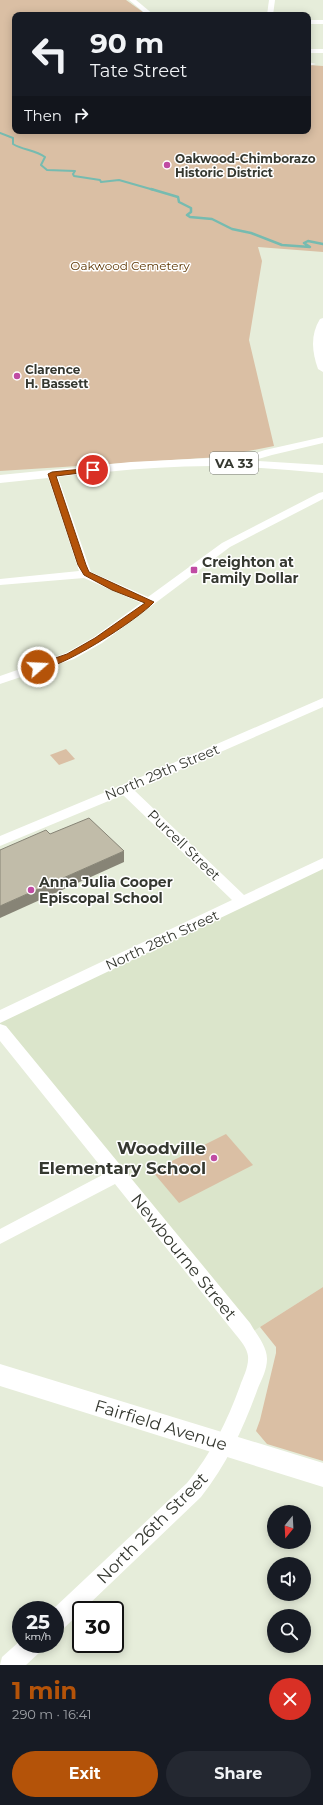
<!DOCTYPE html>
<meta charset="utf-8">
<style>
body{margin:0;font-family:Montserrat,sans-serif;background:#242831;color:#f1f3f6;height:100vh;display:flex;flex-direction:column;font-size:15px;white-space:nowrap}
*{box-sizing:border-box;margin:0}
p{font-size:13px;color:#9ea1a6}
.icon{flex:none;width:22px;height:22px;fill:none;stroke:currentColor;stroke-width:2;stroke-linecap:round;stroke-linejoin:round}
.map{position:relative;height:1665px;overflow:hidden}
.sheet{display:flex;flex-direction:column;background:#171b24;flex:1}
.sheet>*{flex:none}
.top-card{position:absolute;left:12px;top:12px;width:299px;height:122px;border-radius:8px;box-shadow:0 2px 10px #0003;background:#171b24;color:#f1f3f6;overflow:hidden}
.needle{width:26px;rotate:198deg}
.tools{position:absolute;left:267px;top:1505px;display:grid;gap:8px}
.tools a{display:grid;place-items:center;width:44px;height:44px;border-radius:50%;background:#171b24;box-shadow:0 2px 10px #0003;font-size:20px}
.speed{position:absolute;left:12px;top:1601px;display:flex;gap:8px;font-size:20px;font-weight:700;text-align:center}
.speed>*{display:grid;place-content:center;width:52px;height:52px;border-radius:50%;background:#171b24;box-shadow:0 2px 10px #0003;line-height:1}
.speed small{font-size:10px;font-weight:400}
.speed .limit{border:2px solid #111;border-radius:6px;background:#fff;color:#111}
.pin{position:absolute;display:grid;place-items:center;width:34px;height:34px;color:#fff;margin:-17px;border:2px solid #fff;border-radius:50%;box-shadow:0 1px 4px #0007}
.me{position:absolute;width:44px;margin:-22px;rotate:71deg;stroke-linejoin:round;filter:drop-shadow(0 0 3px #0008)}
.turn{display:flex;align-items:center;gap:14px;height:84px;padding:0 12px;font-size:18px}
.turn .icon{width:52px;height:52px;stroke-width:2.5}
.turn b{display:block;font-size:28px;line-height:34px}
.then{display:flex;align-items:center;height:38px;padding:0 12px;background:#0003;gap:8px;font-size:15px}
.round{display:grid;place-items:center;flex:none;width:42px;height:42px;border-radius:21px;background:#242831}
.head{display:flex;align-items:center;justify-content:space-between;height:68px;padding:0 12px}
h1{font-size:24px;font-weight:700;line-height:30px;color:#b45309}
.cta{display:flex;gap:8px;margin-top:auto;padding:8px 12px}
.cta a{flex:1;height:46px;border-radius:24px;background:#b45309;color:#fff;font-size:16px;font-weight:700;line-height:46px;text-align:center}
.cta a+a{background:#242831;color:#f1f3f6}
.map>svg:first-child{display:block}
.built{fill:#dbe5cb}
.green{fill:#dabfa4}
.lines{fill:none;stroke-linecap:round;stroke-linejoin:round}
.stream-far1{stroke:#76bbb0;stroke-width:2}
.stream{stroke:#76bbb0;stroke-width:2.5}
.minor{fill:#fff;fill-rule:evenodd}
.major{fill:#fff;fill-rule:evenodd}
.shaded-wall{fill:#878476}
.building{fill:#c1bca9;stroke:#878476}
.route{fill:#b45309;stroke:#753606}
.poi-dot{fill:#c04ba3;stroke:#fff;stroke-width:1.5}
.labels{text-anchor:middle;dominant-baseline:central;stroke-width:3;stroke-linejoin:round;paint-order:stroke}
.far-poi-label{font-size:12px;font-weight:bold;fill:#353830;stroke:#fff;text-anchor:start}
.far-park-label{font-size:12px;fill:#5d3603;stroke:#fff}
.shield{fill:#fff;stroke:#72746e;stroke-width:1}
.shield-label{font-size:13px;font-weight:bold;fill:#353830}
.poi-label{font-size:14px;font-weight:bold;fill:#353830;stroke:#fff;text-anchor:start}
.street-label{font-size:14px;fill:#353830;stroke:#fff}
.near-poi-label{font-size:17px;font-weight:bold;fill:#353830;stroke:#fff;text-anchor:end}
.near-street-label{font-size:17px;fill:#353830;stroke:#fff}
</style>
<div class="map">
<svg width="323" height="1665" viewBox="0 0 323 1665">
<rect width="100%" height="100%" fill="#e6edda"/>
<path class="built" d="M323 863V1287L249 1334 0 1030V1017Z"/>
<g class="green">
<path d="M0 0H126L147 15H15V131H308V65L323 66V252L258 247 262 261 249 340 274 446 219 457 0 471Z"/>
<path d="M66 749 75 759 59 765 50 755Z"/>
<path d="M226 1134 253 1165 179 1203 152 1171Z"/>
<path d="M323 1287V1461L267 1444 256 1431 260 1420 276 1353V1347L260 1327Z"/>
</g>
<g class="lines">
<path class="stream-far1" d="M0 133 13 138V144C23 150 35 150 45 157L41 165 47 170 75 171 73 174 74 176 100 180 101 182 119 180 154 190"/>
<path class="stream" d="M151 189 178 197 179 202 191 208V212L187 215 190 217 212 219 232 229 251 233 282 245 310 247 304 243 308 241 323 244"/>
<g class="minor">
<path d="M129 0H136L154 15H147Z"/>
<path d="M269 0H275L273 15H267Z"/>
<rect x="308" y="20" width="15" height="4"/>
<rect x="308" y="49" width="15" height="4"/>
<path d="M308 62 316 64 308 66Z"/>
<path d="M323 318V372L318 369C312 352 310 335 320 319Z"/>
<path d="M323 437V443L272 455 235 466 230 463 231 461 265 450Z"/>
<path d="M52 471 57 474 91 572 148 597 222 543 319 493 323 492V499L230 547 102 643 74 659 0 684V676L66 653 94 637 141 603 84 578 0 585V579L79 571 47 474Z"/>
<path d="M323 698V707L134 790 244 895 323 858V869L0 1023V1010L232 900 123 795 0 846V836L120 786Z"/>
<path d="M0 1024 6 1026 250 1323C256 1334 267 1346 267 1359 267 1369 262 1379 258 1388 244 1427 227 1464 201 1497L63 1629 55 1632V1610H52L187 1483C211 1454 227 1422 240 1386 243 1377 249 1367 248 1356 247 1348 241 1341 236 1335L115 1184 0 1244V1229L106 1173 0 1041Z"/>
<path d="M21 1640V1644H43L40 1652 26 1665H0L2 1657Z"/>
</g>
<g class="major">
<path d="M210 458 323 465V473C286 470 249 466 211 466 141 466 70 476 0 483V475L131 462Z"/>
<path d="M0 1364 323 1463V1487L0 1386Z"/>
</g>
</g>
<path class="shaded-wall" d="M124 851V862L0 918V906Z"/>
<path class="building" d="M89 818 124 851 0 906V850L46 830 50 834Z"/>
<path class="route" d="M93 468 96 469V471L56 476 86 565 89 572 154 602C140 618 55 674 35 669V665L67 654 95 638 145 603 112 590 84 575 78 565 48 474 52 472Z"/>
<g class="poi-dot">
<circle cx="167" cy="165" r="4"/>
<circle cx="17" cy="376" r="4"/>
<rect x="190" y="566" width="8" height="8" rx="2"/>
<circle cx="31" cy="890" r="4"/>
<circle cx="214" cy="1158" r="4"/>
</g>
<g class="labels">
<g class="far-poi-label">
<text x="175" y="158">Oakwood-Chimborazo<tspan x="175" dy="14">Historic District</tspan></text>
<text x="25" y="369">Clarence<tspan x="25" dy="14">H. Bassett</tspan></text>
</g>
<g class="far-park-label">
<text x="130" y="265">Oakwood Cemetery</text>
</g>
<rect class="shield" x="210" y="452" width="48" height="22" rx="3"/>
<g class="shield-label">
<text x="234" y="463">VA 33</text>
</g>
<g class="poi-label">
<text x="202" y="562">Creighton at<tspan x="202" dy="16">Family Dollar</tspan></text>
<text x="39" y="882">Anna Julia Cooper<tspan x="39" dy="16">Episcopal School</tspan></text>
</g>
<g class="street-label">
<text transform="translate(162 772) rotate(-23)">North 29th Street</text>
<text transform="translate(184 845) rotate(44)">Purcell Street</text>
<text transform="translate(162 940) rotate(-25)">North 28th Street</text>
</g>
<g class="near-poi-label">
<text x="206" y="1148">Woodville<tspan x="206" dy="20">Elementary School</tspan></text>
</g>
<g class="near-street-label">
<text transform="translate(184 1257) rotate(51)">Newbourne Street</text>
<text transform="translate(161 1425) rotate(17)">Fairfield Avenue</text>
<text transform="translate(152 1528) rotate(-45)">North 26th Street</text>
</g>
</g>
</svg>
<div class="tools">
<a><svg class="needle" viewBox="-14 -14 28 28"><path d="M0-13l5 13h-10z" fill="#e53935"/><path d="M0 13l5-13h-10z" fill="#9ea1a6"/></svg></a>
<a><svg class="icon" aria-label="sound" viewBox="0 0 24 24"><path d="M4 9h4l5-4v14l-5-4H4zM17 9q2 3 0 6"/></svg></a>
<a><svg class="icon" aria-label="search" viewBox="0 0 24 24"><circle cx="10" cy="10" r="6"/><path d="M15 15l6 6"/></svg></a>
</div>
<div class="speed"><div>25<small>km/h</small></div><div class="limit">30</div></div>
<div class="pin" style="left:93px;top:470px;background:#d93025"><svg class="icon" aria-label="arrive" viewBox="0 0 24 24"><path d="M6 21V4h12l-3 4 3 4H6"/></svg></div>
<svg class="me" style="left:38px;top:667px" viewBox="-20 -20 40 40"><circle r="17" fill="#b45309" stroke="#fff" stroke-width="3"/><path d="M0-11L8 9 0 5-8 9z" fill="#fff"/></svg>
<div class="top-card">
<div class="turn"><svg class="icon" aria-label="left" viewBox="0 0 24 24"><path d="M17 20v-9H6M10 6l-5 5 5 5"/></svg><div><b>90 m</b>Tate Street</div></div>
<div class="then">Then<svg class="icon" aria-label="right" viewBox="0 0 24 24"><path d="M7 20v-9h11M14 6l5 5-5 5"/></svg></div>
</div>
</div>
<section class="sheet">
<div class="head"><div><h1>1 min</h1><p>290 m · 16:41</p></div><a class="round" style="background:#d93025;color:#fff"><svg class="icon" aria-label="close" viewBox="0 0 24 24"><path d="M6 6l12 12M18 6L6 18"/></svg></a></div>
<div class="cta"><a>Exit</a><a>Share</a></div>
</section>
